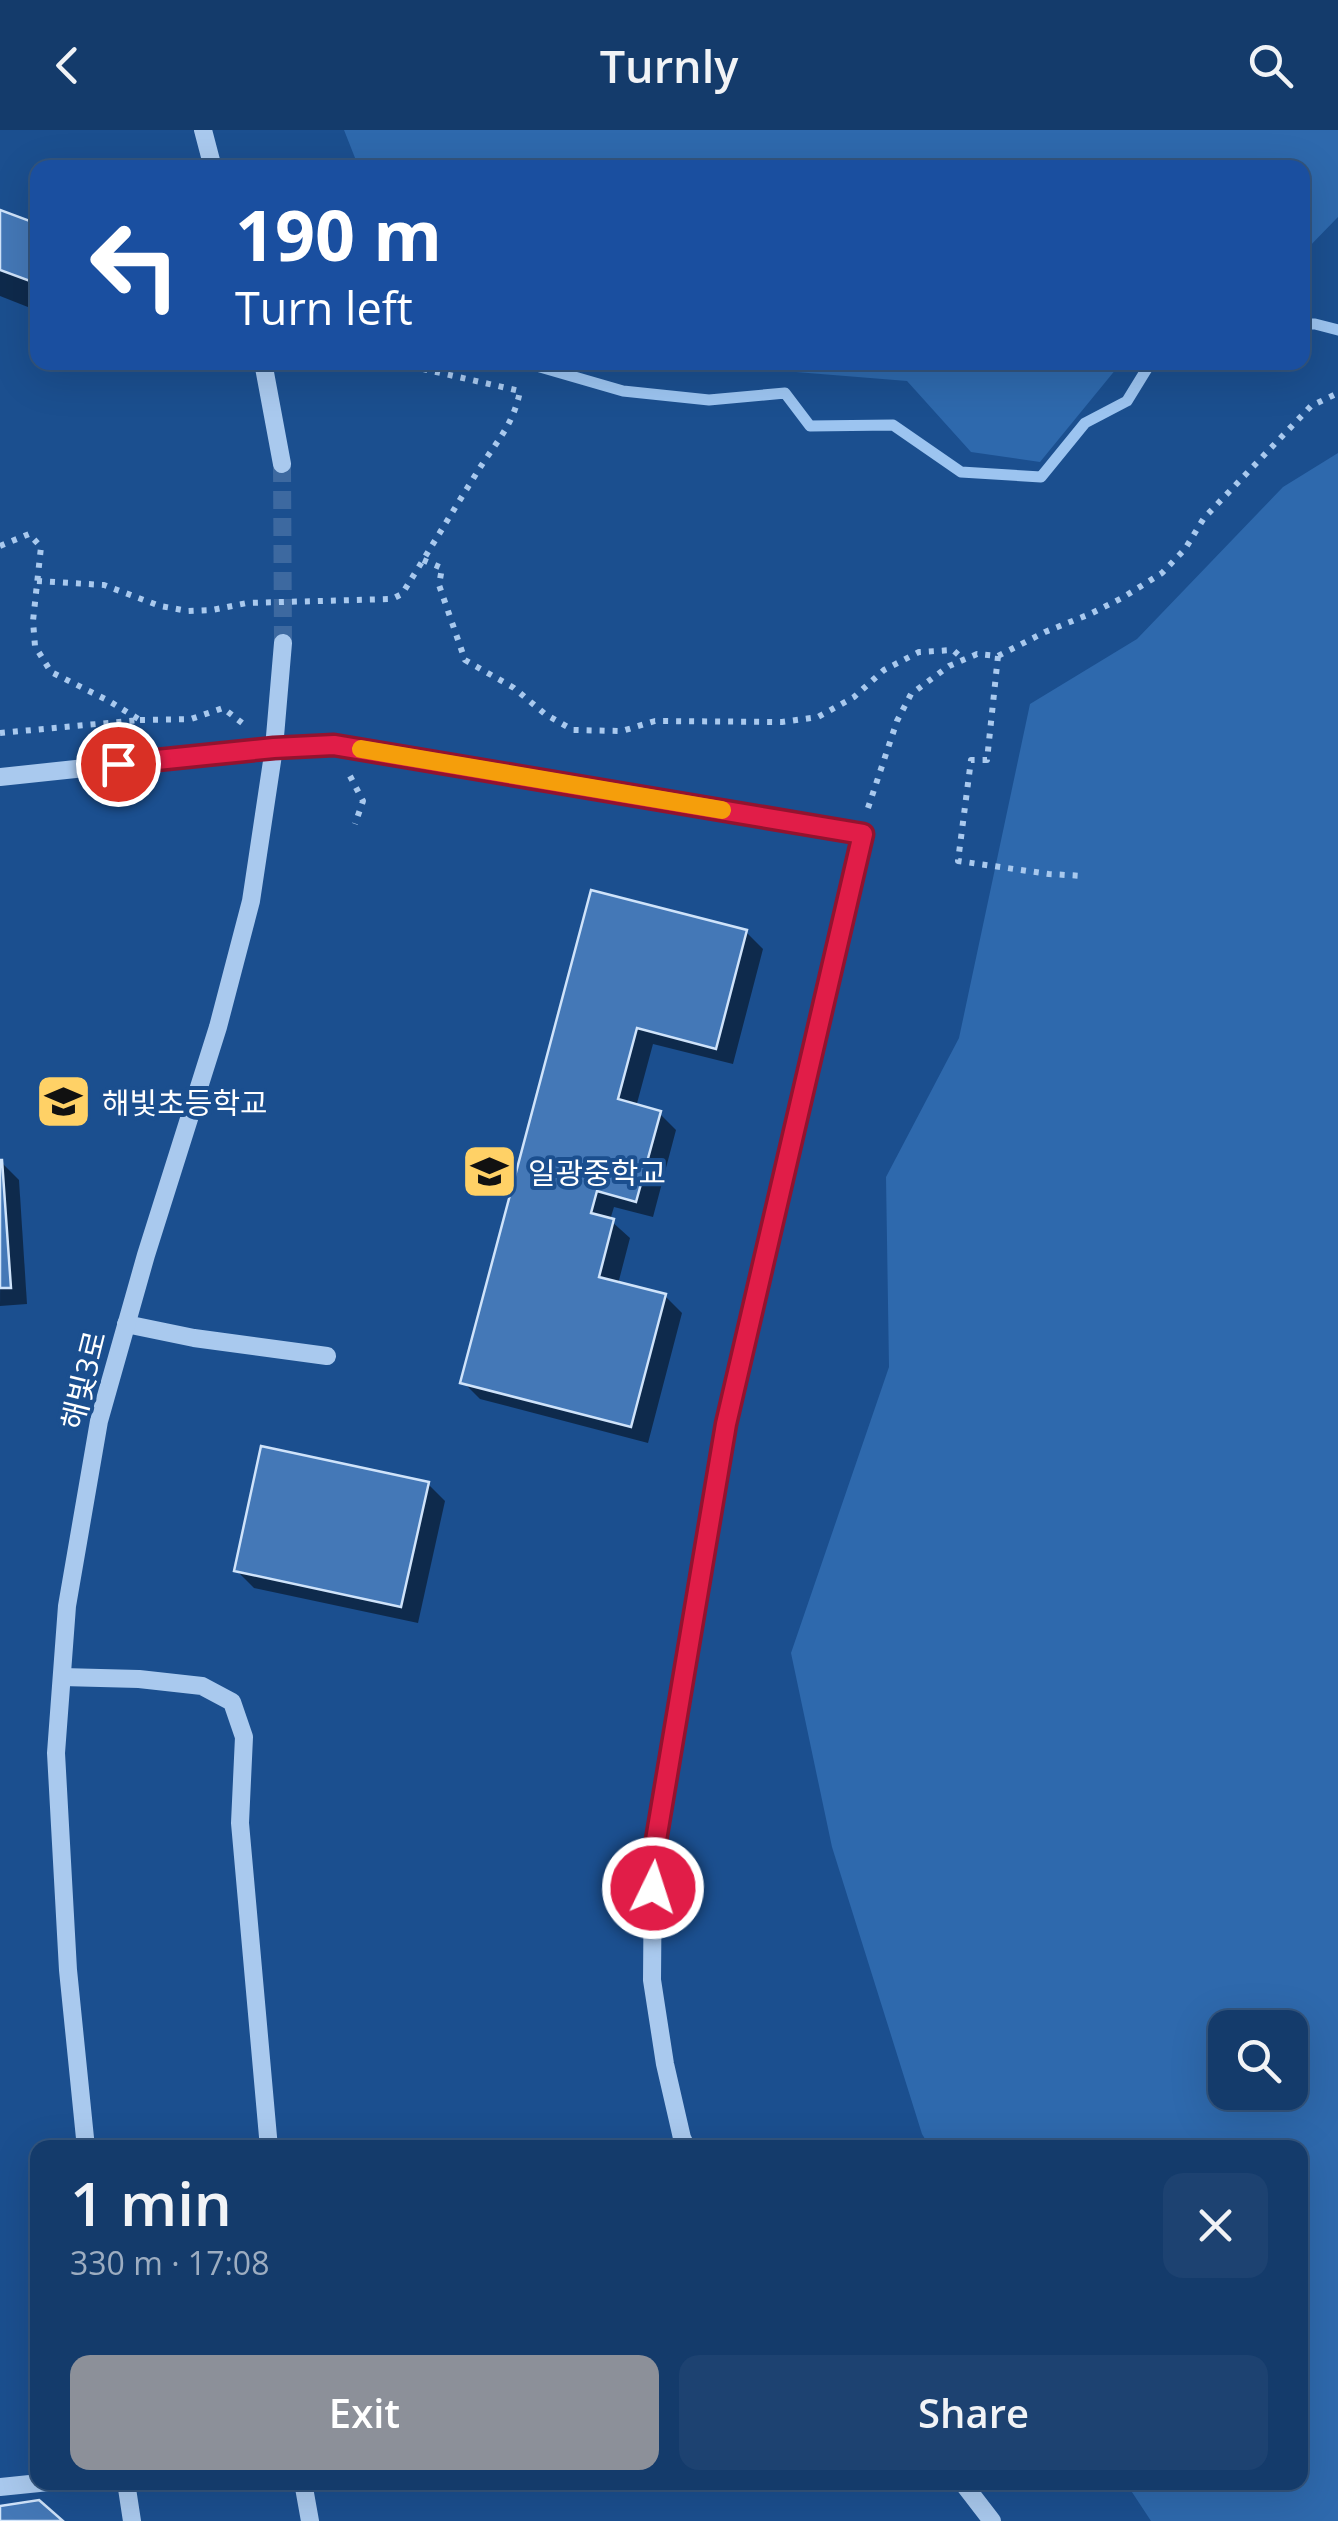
<!DOCTYPE html>
<meta charset="utf-8">
<style>
body{margin:0;font-family:"Open Sans","Noto Sans KR",sans-serif;background:#1d4271;color:#f1f3f6;height:100vh;display:flex;flex-direction:column;font-size:38px;white-space:nowrap}
*{box-sizing:border-box;margin:0}
p{font-size:32px;color:#9dadc1}
.icon{flex:none;width:55px;height:55px;fill:none;stroke:currentColor;stroke-width:2;stroke-linecap:round;stroke-linejoin:round}
.map{position:relative;flex:1;overflow:hidden}
.sheet{position:absolute;left:30px;top:2010px;width:1278px;height:350px;display:flex;flex-direction:column;background:#143b6b;border-radius:20px;box-shadow:0 10px 40px #0002,0 0 0 2px #33557e}
.sheet>*{flex:none}
.banner{position:absolute;left:30px;top:30px;width:1280px;height:210px;border-radius:20px;box-shadow:0 10px 40px #0002,0 0 0 2px #33557e;background:#1a4fa0;color:#fff;overflow:hidden}
.tools{position:absolute;left:1208px;top:1880px;display:grid;gap:20px}
.tools a{display:grid;place-items:center;width:100px;height:100px;border-radius:20px;background:#143b6b;box-shadow:0 10px 40px #0002,0 0 0 2px #33557e;font-size:50px}
.pin{position:absolute;display:grid;place-items:center;width:85px;height:85px;color:#fff;margin:-42px;border:5px solid #fff;border-radius:50%;box-shadow:0 2px 10px #0007}
.me{position:absolute;width:110px;margin:-55px;rotate:4deg;stroke-linejoin:round;filter:drop-shadow(0 0 8px #0008)}
.turn{display:flex;align-items:center;gap:35px;height:210px;padding:0 40px;font-size:45px}
.turn .icon{width:130px;height:130px;stroke-width:2.5}
.turn b{display:block;font-size:70px;line-height:85px}
.round{display:grid;place-items:center;flex:none;width:105px;height:105px;border-radius:20px;background:#1d4271}
.headline{display:flex;align-items:center;justify-content:space-between;height:170px;padding:0 40px}
h1{font-size:60px;font-weight:600;line-height:75px}
.button{display:flex;gap:20px;margin-top:auto;padding:20px 40px}
.button a{flex:1;height:115px;border-radius:20px;background:#8c9099;color:#fff;font-size:40px;font-weight:600;line-height:115px;text-align:center}
.button a+a{background:#1d4271;color:#f1f3f6}
header{display:flex;justify-content:space-between;align-items:center;height:130px;padding:0 40px;background:#143b6b;font-size:45px;font-weight:600}
.map>svg:first-child{display:block}
.green{fill:#2e69ad;fill-rule:evenodd}
.shadow{fill:#0007}
.lines{fill:none;stroke-linecap:round;stroke-linejoin:round}
.stream{stroke:#9cc4f0;stroke-width:11}
.building{fill:#4478b7;stroke:#cfe3fa;stroke-width:2.5}
.minor-tunnel{stroke:#3d69a0;stroke-width:18;stroke-dasharray:18 9;stroke-linecap:butt}
.path{stroke:#a9c9ee;stroke-width:6;stroke-dasharray:5 8;stroke-linecap:butt}
.minor{stroke:#a9c9ee;stroke-width:18}
.route-casing{stroke:#92132f;stroke-width:25}
.route{stroke:#e11d48;stroke-width:18}
.slow{stroke:#f59e0b;stroke-width:18}
.labels{text-anchor:middle;dominant-baseline:central;stroke-width:8;stroke-linejoin:round;paint-order:stroke}
.poi-label{font-size:30px;fill:#fff;stroke:#1b4f8f;text-anchor:start}
.street-label{font-size:30px;fill:#fff;stroke:#1b4f8f}
</style>
<header><svg class="icon" aria-label="back" viewBox="0 0 24 24"><path d="M15 5l-7 7 7 7"/></svg>Turnly<svg class="icon" aria-label="search" viewBox="0 0 24 24"><circle cx="10" cy="10" r="6"/><path d="M15 15l6 6"/></svg></header>
<div class="map">
<svg width="1338" height="2391" viewBox="0 0 1338 2391">
<rect width="100%" height="100%" fill="#1b4f8f"/>
<g class="green">
<path d="M344 0H1338V87L1303 123 1302 38H359Z"/>
<path d="M685 233 1121 232V233L1040 332 971 322 907 251Z"/>
<path d="M1338 323V2391H1151L1126 2353 1300 2352V2018L930 2017 922 2004 832 1717 791 1523 889 1237 886 1047 959 908 1030 574 1137 509 1283 357ZM1225 1898H1290V1962H1225Z"/>
</g>
<g class="shadow">
<path d="M0 82 38 97V181L0 166Z"/>
<path d="M593 763 746 802 763 819 733 934 653 914 636 977 659 983 676 1000 653 1087 614 1077 610 1090 630 1108 618 1154 665 1166 682 1183 648 1313 480 1269 463 1252Z"/>
<path d="M1 1032 19 1050 27 1174 0 1176Z"/>
<path d="M428 1354 445 1371 418 1493 254 1458 237 1441Z"/>
</g>
<g class="lines">
<g class="stream">
<path d="M1302 194H1315L1338 200"/>
<path d="M540 237 623 261 709 270 785 263 810 296 893 295 961 342 1041 347 1085 293 1127 271 1151 232"/>
</g>
</g>
<g class="building">
<path d="M0 80 38 94V154L0 140Z"/>
<path d="M591 760 747 800 716 919 637 898 618 969 661 981 636 1072 597 1061 591 1083 614 1089 599 1147 666 1164 631 1297 460 1253Z"/>
<path d="M0 1030H2L11 1158H0Z"/>
<path d="M261 1316 429 1352 401 1477 234 1441Z"/>
<path d="M39 2370 63 2391H0V2376Z"/>
</g>
<g class="lines">
<path class="minor-tunnel" d="M282 334 283 513"/>
<g class="path">
<path d="M0 416 29 404 41 417 33 491 35 516 51 542 109 571 140 590 0 603"/>
<path d="M423 430 442 438 439 455 465 530 514 558 545 584 573 600 622 601 655 591 782 592 818 587 854 567 884 540 919 522 953 520 964 530"/>
<path d="M37 451 104 455 160 476 188 481 212 480 247 473 392 469 402 464C427 424 451 384 476 344 494 314 513 297 520 261L405 235 403 232"/>
<path d="M998 526 987 630H971L958 731 1049 744 1084 746"/>
<path d="M140 590 191 589 223 578 246 596"/>
<path d="M350 646 363 671 355 694"/>
<path d="M868 678 897 591 911 564 949 536 977 524 998 526 1045 502 1090 484 1122 468 1162 443 1185 419 1204 388 1311 276 1338 263"/>
</g>
<g class="minor">
<path d="M203 0 213 38"/>
<path d="M263 232 282 334"/>
<path d="M0 647 274 618 334 615 863 704 726 1295 653 1728 652 1850 665 1934 682 2008 687 2018"/>
<path d="M126 1194 194 1208 327 1226"/>
<path d="M62 1547 139 1549 202 1556 232 1572 244 1607 240 1693 269 2018"/>
<path d="M86 2018 68 1840 56 1623 67 1476 99 1291 146 1125 218 897 251 771 274 618 283 513"/>
<path d="M126 2352 132 2391"/>
<path d="M303 2352 310 2391"/>
<path d="M962 2352 992 2391"/>
<path d="M0 2357 49 2352"/>
</g>
</g>
<g class="lines">
<defs>
<path id="route" d="M118 634 274 618 334 615 863 704 726 1294 653 1728V1758"/>
</defs>
<use href="#route" class="route-casing"/>
<use href="#route" class="route"/>
<path class="slow" d="M361 619 722 680"/>
</g>
<defs>
<symbol id="school-square" viewBox="-11 -11 22 22"><rect x="-9" y="-9" width="18" height="18" rx="4" fill="#ffd166" stroke="#1b4f8f"/><path d="M0-5L7-2L0 1L-7-2ZM-4 1L0 2.5L4 1V4Q0 6-4 4Z" fill="#111"/></symbol>
</defs>
<g fill-rule="evenodd">
<use href="#school-square" x="32" y="940" width="63" height="63"/>
<use href="#school-square" x="458" y="1010" width="63" height="63"/>
</g>
<g class="labels">
<g class="poi-label">
<text x="102" y="972">해빛초등학교</text>
<text x="528" y="1042">일광중학교</text>
</g>
<g class="street-label">
<text transform="translate(83 1250) rotate(-76)">해빛3로</text>
</g>
</g>
</svg>
<div class="tools">
<a><svg class="icon" aria-label="search" viewBox="0 0 24 24"><circle cx="10" cy="10" r="6"/><path d="M15 15l6 6"/></svg></a>
</div>
<div class="pin" style="left:118px;top:634px;background:#d93025"><svg class="icon" aria-label="arrive" viewBox="0 0 24 24"><path d="M6 21V4h12l-3 4 3 4H6"/></svg></div>
<svg class="me" style="left:653px;top:1758px" viewBox="-20 -20 40 40"><circle r="17" fill="#e11d48" stroke="#fff" stroke-width="3"/><path d="M0-11L8 9 0 5-8 9z" fill="#fff"/></svg>
<div class="banner">
<div class="turn"><svg class="icon" aria-label="left" viewBox="0 0 24 24"><path d="M17 20v-9H6M10 6l-5 5 5 5"/></svg><div><b>190 m</b>Turn left</div></div>
</div>
<section class="sheet">
<div class="headline"><div><h1>1 min</h1><p>330 m · 17:08</p></div><a class="round"><svg class="icon" aria-label="close" viewBox="0 0 24 24"><path d="M6 6l12 12M18 6L6 18"/></svg></a></div>
<div class="button"><a>Exit</a><a>Share</a></div>
</section>
</div>
